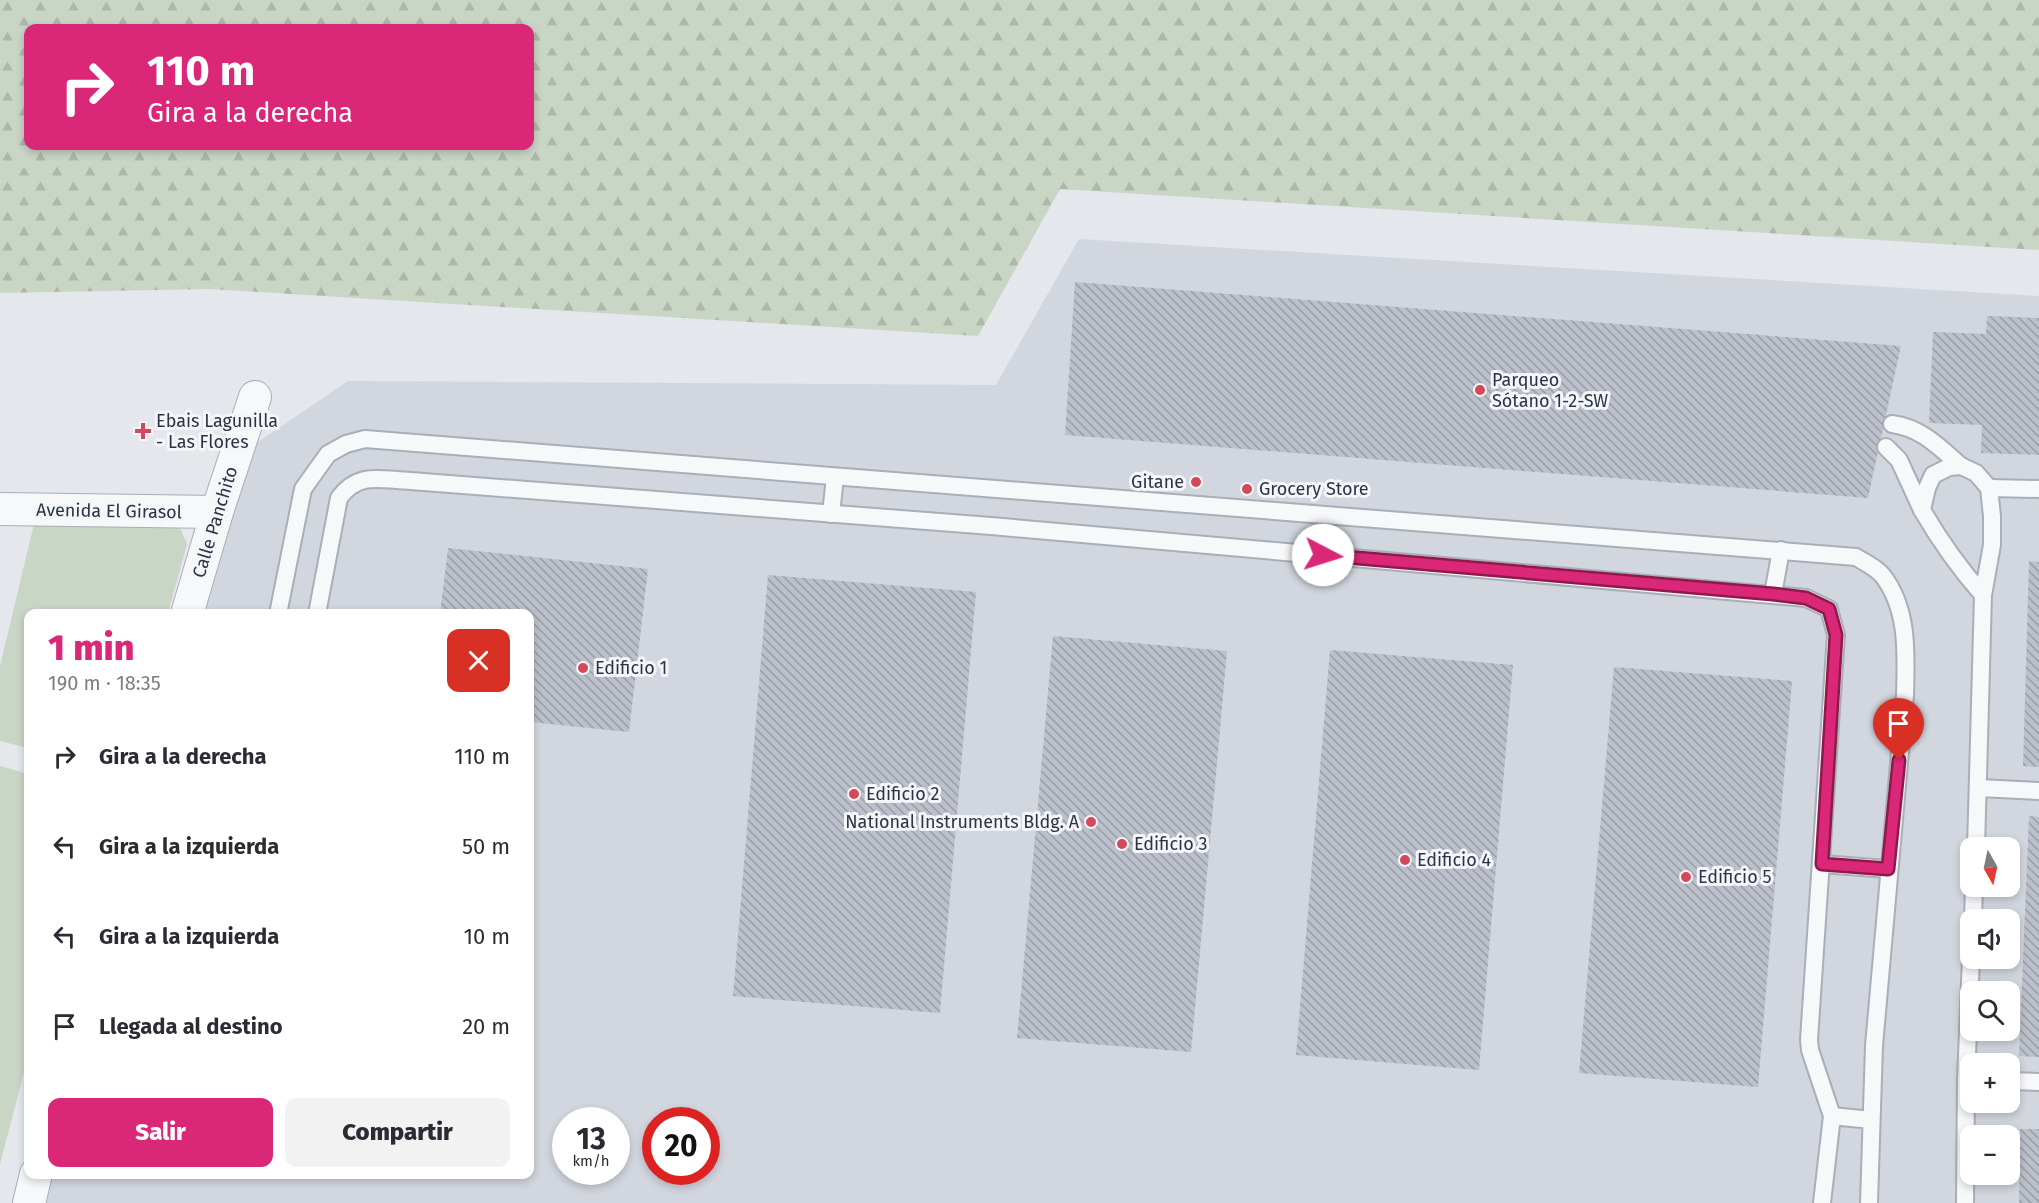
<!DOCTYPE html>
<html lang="es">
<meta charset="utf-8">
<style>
body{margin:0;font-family:"Fira Sans",sans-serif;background:#f2f2f3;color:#2b2b33;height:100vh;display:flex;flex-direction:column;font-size:22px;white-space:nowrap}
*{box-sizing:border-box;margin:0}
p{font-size:20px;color:#7c7c81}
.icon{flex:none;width:33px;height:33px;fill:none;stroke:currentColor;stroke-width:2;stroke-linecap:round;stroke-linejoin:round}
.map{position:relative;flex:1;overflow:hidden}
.drawer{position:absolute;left:24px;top:609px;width:510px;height:570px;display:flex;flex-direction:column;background:#fff;border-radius:12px;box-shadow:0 3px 9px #0003}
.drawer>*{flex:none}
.guide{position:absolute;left:24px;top:24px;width:510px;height:126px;border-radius:12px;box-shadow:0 3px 9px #0003;background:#db2777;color:#fff;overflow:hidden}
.needle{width:39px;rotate:171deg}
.tools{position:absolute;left:1960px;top:837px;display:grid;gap:12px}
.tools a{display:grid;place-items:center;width:60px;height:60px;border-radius:12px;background:#fff;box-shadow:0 3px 9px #0003;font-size:30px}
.speed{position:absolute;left:552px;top:1107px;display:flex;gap:12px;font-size:30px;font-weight:700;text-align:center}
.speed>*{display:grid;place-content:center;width:78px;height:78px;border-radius:50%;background:#fff;box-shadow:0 3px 9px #0003;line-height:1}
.speed small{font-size:15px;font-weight:400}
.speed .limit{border:9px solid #d22;background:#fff;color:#111}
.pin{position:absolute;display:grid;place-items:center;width:51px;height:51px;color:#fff;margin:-62px -26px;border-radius:50% 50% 50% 0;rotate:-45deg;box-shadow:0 0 6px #0007}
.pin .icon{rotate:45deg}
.me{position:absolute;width:66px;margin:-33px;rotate:95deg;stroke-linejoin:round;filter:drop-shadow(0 0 4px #0008)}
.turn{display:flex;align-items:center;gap:21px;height:126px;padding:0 24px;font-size:27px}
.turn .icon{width:78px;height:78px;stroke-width:2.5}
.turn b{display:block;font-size:42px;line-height:51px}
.round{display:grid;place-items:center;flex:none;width:63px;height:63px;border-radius:12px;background:#f2f2f3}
.headline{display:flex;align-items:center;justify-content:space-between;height:102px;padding:0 24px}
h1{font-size:36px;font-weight:800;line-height:45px;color:#db2777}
.cta{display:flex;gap:12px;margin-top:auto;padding:12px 24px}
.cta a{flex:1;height:69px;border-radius:12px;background:#db2777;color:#fff;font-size:24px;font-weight:800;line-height:69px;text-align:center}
.cta a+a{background:#f2f2f3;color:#2b2b33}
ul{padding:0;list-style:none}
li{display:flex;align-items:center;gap:18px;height:90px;padding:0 24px}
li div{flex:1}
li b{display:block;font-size:22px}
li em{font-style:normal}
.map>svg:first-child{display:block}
.built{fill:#d2d6de;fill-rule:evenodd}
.green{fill:#c9d6c5}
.forest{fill:url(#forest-firs);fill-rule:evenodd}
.building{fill:url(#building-back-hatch)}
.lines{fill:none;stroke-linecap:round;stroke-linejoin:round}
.lane-casing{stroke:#a9aeb7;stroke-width:20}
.street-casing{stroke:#a9aeb7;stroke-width:34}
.lane{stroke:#f7f8fa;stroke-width:16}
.street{stroke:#f7f8fa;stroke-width:32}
.route-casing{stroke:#8e194d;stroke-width:15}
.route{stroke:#db2777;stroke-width:10}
.poi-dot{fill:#d1495b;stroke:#f4f6f9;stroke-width:2}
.labels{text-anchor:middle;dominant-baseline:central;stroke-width:6;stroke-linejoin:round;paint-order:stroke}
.poi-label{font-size:18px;fill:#2b3445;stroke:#f4f6f9;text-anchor:start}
.street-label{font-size:18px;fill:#2b3445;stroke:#f4f6f9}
</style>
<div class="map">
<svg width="2039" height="1203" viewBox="0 0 2039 1203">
<defs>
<pattern id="forest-firs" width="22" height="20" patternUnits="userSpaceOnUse" patternTransform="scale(1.5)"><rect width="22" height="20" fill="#c9d6c5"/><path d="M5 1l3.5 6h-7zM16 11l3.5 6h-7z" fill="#adb8ab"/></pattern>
<pattern id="building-back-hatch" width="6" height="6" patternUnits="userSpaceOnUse" patternTransform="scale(1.5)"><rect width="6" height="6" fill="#bbc0ca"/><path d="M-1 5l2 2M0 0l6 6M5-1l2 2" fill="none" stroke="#989da6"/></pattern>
</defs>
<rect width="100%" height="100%" fill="#e4e7ec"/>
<path class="built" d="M1079 239 2039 296V1203H46L53 1175 530 1174V614L199 613 252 446 348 381 996 385ZM1971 848H2010V886H1971ZM1971 920H2010V958H1971ZM1971 992H2010V1030H1971ZM1971 1064H2010V1102H1971ZM566 1120H616V1172H566ZM656 1120H706V1172H656ZM1971 1136H2010V1174H1971Z"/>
<g class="green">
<path d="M35 520 172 522 180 528 187 544 168 613 28 614V748L0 741V666Z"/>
<path d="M0 766 28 774V1057L0 1164Z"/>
</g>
<path class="forest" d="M0 0H2039V250L1060 189 978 336 209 289 0 293ZM28 28H530V146H28Z"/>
<g class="building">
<path d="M1075 282 1901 346 1868 498 1065 435Z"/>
<path d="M1987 316 2039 318V455L1981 453 1982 425 1929 423 1933 332 1986 334Z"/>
<path d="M448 548 648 569 629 732 530 722V614H440Z"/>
<path d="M2029 561 2039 562V767L2023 766Z"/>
<path d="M768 575 976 592 940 1013 733 996Z"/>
<path d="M1053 636 1227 651 1191 1052 1017 1038Z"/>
<path d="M1330 650 1513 665 1479 1070 1296 1055Z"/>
<path d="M1614 667 1792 681 1758 1087 1579 1073Z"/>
<path d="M2029 816 2039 817V1057L2019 1056Z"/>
<path d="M2020 1129H2039V1203H2019Z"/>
</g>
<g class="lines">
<defs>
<g id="lane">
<path d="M1892 424C1922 428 1939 447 1961 466"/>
<path d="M1886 447 1899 460 1922 510"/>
<path d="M1989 488 2039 489"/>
<path d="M831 514 835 477"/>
<path d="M1773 594 1781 550"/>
<path d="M278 614 303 489 328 454 346 444 365 439 1856 557C1864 562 1877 568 1883 576 1909 610 1906 655 1905 695L1874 1046 1869 1203"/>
<path d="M317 614 339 498C359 471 381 480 411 481L991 526 1806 598 1829 609 1836 635 1809 1040 1810 1050 1832 1116 1822 1203"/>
<path d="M1979 788 2039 791"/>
<path d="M1976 848 1983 595 1992 545V516L1989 488 1976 473 1961 466 1949 467 1933 475 1927 488 1922 510C1940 541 1959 568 1983 595"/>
<path d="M1822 864 1888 869"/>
<path d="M1973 920 1974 886"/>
<path d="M2010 1081 2039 1082"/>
<path d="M1832 1116 1871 1120"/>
<path d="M1965 1203 1966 1080 1971 958"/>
</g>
<g id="street">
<path d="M0 509 217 512"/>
<path d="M187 614 217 512 255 397"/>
<path d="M29 1203 36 1174"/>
</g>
</defs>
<use href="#lane" class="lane-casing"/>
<use href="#street" class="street-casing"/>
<use href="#lane" class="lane"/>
<use href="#street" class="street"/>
</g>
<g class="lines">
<defs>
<path id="route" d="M1323 555 1773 594 1806 598 1829 609 1836 635 1822 864 1888 869 1899 760"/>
</defs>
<use href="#route" class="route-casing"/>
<use href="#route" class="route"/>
</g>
<g class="poi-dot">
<circle cx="1480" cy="390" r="6"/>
<path d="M140 422h6v6h6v6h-6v6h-6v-6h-6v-6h6z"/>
<circle cx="1196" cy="482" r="6"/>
<circle cx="1247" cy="489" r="6"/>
<circle cx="583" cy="668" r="6"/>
<circle cx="854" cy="794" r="6"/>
<circle cx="1091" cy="822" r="6"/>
<circle cx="1122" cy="844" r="6"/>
<circle cx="1405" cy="860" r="6"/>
<circle cx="1686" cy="877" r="6"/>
</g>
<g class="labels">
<g class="poi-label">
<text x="1492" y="380">Parqueo<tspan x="1492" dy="21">Sótano 1-2-SW</tspan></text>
<text x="156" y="421">Ebais Lagunilla<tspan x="156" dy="21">- Las Flores</tspan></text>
<text x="1184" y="482" text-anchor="end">Gitane</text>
<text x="1259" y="489">Grocery Store</text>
<text x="595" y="668">Edificio 1</text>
<text x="866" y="794">Edificio 2</text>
<text x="1079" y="822" text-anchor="end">National Instruments Bldg. A</text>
<text x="1134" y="844">Edificio 3</text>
<text x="1417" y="860">Edificio 4</text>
<text x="1698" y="877">Edificio 5</text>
</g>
<g class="street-label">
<text transform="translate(109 511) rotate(1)">Avenida El Girasol</text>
<text transform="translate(215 522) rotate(-73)">Calle Panchito</text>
</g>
</g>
</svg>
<div class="tools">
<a><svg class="needle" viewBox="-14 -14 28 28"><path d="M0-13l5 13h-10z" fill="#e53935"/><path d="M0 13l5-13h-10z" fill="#7c7c81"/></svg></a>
<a><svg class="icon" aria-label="sound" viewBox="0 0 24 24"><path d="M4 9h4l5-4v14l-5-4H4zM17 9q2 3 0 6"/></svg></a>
<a><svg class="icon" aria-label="search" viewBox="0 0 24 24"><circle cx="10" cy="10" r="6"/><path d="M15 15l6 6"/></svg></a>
<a>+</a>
<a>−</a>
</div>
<div class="speed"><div>13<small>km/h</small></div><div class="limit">20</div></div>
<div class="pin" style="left:1899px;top:760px;background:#d93025"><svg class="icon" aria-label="arrive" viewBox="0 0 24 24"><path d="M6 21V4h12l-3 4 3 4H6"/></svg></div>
<svg class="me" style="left:1323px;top:555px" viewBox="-20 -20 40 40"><circle r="19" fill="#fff"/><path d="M0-13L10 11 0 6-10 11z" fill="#db2777"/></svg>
<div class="guide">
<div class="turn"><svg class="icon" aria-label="right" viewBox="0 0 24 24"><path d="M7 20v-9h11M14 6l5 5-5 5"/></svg><div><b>110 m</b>Gira a la derecha</div></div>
</div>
<section class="drawer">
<div class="headline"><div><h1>1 min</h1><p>190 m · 18:35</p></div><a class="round" style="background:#d93025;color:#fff"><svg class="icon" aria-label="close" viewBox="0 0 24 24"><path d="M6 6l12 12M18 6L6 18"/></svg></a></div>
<ul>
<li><svg class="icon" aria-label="right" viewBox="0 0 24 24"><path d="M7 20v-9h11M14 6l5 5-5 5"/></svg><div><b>Gira a la derecha</b></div><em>110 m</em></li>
<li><svg class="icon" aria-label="left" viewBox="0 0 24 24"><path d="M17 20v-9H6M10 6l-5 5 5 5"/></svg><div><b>Gira a la izquierda</b></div><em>50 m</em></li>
<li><svg class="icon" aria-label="left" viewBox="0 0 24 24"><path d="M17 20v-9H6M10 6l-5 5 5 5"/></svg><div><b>Gira a la izquierda</b></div><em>10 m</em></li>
<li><svg class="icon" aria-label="arrive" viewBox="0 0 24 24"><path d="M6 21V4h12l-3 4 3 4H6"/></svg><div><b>Llegada al destino</b></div><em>20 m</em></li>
</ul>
<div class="cta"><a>Salir</a><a>Compartir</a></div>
</section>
</div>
